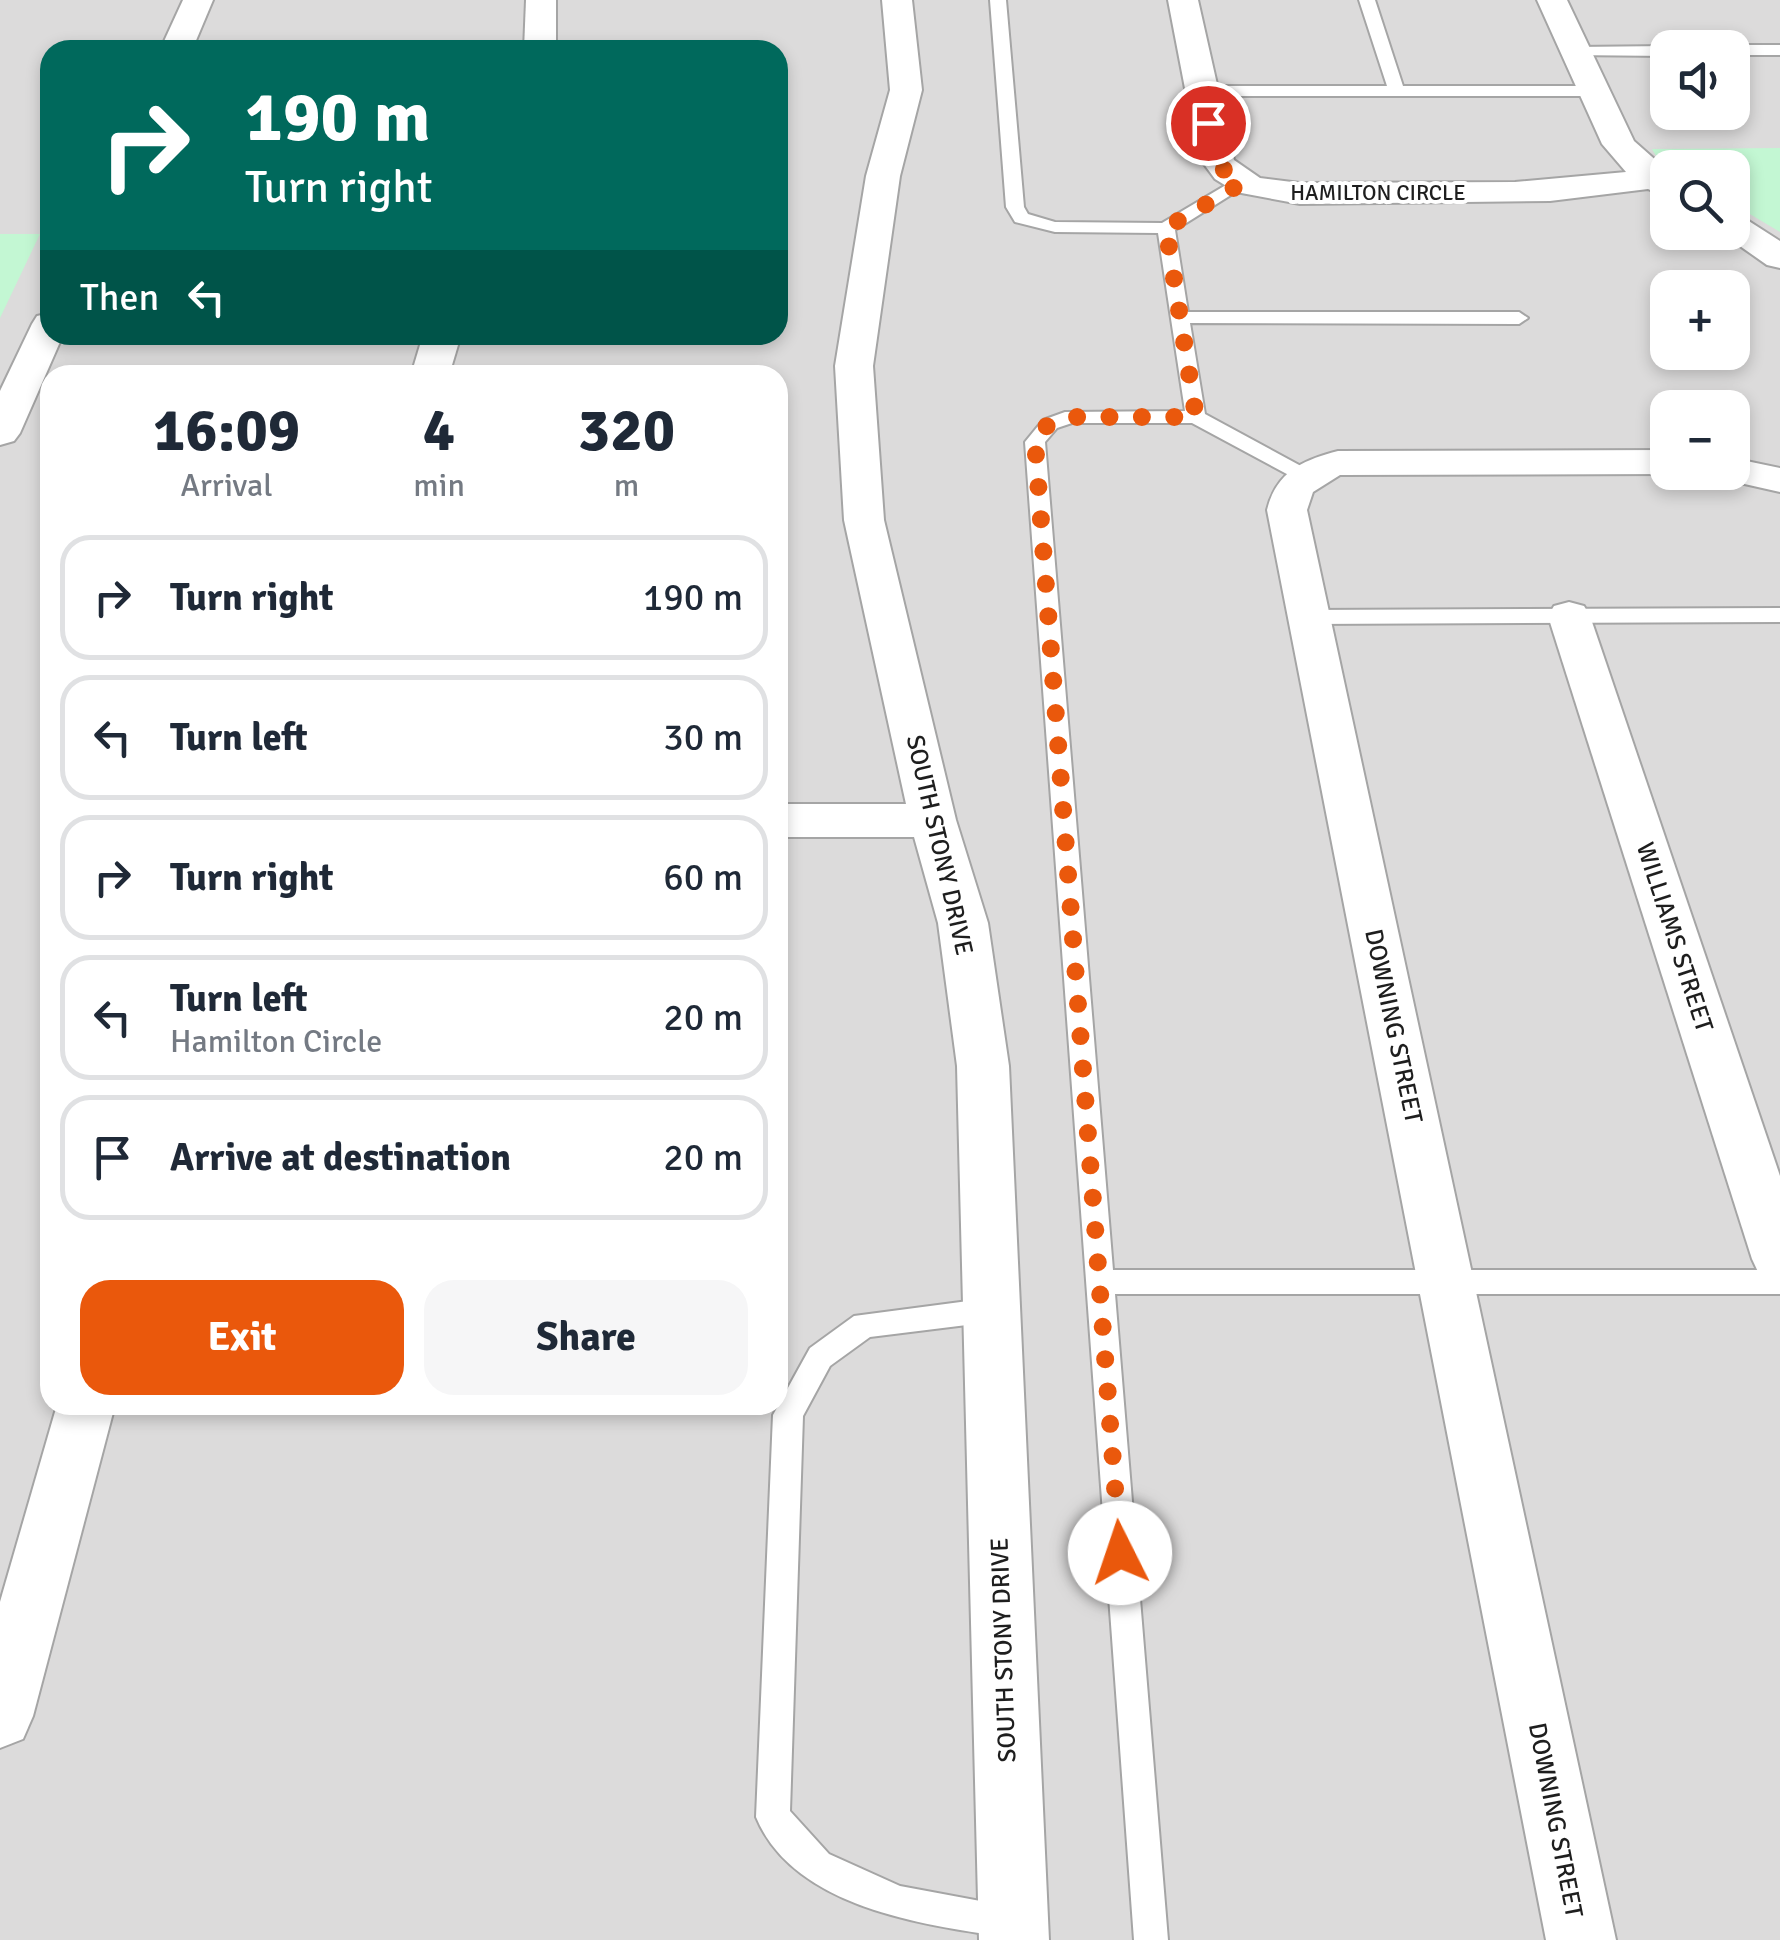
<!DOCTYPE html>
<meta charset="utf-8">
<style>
body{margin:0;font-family:Signika,sans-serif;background:#f6f6f7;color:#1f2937;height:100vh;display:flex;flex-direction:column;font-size:38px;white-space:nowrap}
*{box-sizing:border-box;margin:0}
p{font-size:32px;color:#747a83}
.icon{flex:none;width:55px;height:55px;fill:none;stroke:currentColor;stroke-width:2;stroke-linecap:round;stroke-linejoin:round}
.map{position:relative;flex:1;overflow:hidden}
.side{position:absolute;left:40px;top:365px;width:748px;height:1050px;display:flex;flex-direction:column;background:#fff;border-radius:30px;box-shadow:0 5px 15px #0003}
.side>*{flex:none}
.guide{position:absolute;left:40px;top:40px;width:748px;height:305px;border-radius:30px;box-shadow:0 5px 15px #0003;background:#00695c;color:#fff;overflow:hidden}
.fabs{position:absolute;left:1650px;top:30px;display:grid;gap:20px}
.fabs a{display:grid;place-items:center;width:100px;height:100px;border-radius:20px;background:#fff;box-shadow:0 5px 15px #0003;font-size:50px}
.pin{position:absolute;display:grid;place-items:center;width:85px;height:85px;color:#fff;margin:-42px;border:5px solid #fff;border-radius:50%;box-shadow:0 2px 10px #0007}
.me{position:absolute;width:110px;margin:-55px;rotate:356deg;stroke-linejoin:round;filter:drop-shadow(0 0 8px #0008)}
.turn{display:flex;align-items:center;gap:35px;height:210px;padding:0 40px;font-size:45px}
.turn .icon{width:130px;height:130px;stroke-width:2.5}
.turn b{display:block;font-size:70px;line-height:85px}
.then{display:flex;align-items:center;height:95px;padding:0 40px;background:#0003;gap:20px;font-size:38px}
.eta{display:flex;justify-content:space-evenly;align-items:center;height:170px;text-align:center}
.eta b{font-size:60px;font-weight:700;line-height:70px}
.button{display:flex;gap:20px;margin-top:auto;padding:20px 40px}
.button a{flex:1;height:115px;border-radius:30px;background:#ea580c;color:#fff;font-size:40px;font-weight:700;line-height:115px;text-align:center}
.button a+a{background:#f6f6f7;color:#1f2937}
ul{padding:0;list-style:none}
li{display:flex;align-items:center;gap:30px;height:125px;margin:0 20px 15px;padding:0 20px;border:5px solid #e0e1e3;border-radius:30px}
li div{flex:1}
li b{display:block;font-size:38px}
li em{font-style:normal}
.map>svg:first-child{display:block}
.residential{fill:#dcdbdb;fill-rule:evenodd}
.park{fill:#c3f7d3}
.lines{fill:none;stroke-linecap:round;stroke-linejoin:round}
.service-casing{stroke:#a5a5a5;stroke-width:4}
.minor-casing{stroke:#a5a5a5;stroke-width:4}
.service{fill:#fff;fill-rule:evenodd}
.minor{fill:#fff;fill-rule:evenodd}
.route{stroke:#ea580c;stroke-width:18;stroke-dasharray:0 32.4}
.labels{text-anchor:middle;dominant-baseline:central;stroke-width:8;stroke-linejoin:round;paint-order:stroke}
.far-street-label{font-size:22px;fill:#1e1e1e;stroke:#fff}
.street-label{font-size:25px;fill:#1e1e1e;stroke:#fff}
</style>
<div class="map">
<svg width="1780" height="1940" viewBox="0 0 1780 1940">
<rect width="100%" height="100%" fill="#eeede4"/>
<path class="residential" d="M0 0H1780V1940H0ZM1668 48H1732V112H1668ZM50 50H778V335H50ZM1668 168H1732V232H1668ZM1668 288H1732V352H1668ZM50 375H778V1405H50ZM1668 408H1732V472H1668Z"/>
<g class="park">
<path d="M1780 148V232L1733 204 1732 168C1704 168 1665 177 1652 149Z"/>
<path d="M0 234H40L0 318Z"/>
</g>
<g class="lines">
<defs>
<g id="service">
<path d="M990 0H1006L1024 207 1028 214 1055 222 1162 223 1236 179 1250 183 1175 230 1188 312H1519L1528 318 1519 324 1190 323 1205 414 1312 472V480H1298L1192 423H1072L1057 428 1045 442 1113 1270H1780V1294H1115L1168 1940H1134L1025 442 1043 420 1065 412 1185 411 1158 233 1055 232 1015 222 1006 207Z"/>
<path d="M1359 0H1375L1403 86H1593L1601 91 1593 96H1201L1193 91 1201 86H1387Z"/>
<path d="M1732 45H1780V55H1732V48H1726Z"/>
<path d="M1575 47 1668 46 1673 48H1668V56L1569 55 1567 52Z"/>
<path d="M1780 608V622L1308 624 1297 617 1308 610Z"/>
<path d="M991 1298 1001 1301 1005 1310 1001 1319 991 1322 870 1337 830 1366 803 1416 790 1811 829 1854 900 1886 1023 1909 1028 1921 1023 1933 1011 1938C926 1925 794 1909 756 1817L773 1415 810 1348 854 1316Z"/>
</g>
<g id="minor">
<path d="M183 0H213L192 50H160Z"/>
<path d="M526 0H556V50H524Z"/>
<path d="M882 0H912L922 90 900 176 873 366 884 520 956 820 988 923 1009 1066 1049 1940H979L957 1066 938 923 914 837H778V804H906L844 520 835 366 866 176 890 90Z"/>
<path d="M1168 0H1198L1234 160 1260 178 1300 183 1515 182 1626 172 1602 144 1537 0H1567L1634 141 1668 171V198L1648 189 1550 201 1300 204 1236 192 1215 179 1198 156Z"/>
<path d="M1732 215 1744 218 1780 241V268L1767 265 1720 232H1732Z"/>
<path d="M50 313V335H63L20 433 14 441 0 445V391L32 324 37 316Z"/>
<path d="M423 335H461L449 375H411Z"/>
<path d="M1668 450V472H1674L1668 474 1340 475 1313 492 1307 510 1616 1940H1546L1267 510C1276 472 1303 460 1338 451Z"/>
<path d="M1732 458 1780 468V492L1718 478 1714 472H1732Z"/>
<path d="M1569 602 1584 606 1590 616 1780 1176V1283L1760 1276 1752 1259 1548 616 1554 606Z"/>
<path d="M57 1405H115L33 1716 23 1739 0 1748V1602Z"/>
</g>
</defs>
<use href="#service" class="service-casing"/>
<use href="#minor" class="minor-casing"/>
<use href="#service" class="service"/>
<use href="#minor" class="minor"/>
</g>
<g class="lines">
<path class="route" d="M1120 1553 1035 442C1044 424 1053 420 1072 417H1196L1166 228 1242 183 1219 166 1208 123"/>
</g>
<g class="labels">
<g class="far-street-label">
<text x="1378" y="192">HAMILTON CIRCLE</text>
</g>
<g class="street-label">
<text transform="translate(940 845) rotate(77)">SOUTH STONY DRIVE</text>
<text transform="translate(1675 937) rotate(72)">WILLIAMS STREET</text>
<text transform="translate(1394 1026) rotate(78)">DOWNING STREET</text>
<text transform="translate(1003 1650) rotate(-92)">SOUTH STONY DRIVE</text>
<text transform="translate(1556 1820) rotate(79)">DOWNING STREET</text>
</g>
</g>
</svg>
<div class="fabs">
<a><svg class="icon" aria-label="sound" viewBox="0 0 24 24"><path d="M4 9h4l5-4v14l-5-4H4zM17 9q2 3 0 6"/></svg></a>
<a><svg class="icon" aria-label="search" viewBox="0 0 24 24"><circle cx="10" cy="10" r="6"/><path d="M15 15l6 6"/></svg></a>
<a>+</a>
<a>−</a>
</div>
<div class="pin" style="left:1208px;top:123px;background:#d93025"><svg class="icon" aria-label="arrive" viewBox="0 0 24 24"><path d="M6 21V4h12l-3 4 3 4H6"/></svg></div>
<svg class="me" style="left:1120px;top:1553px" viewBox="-20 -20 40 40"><circle r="19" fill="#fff"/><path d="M0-13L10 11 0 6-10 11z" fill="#ea580c"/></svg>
<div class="guide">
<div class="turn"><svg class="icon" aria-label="right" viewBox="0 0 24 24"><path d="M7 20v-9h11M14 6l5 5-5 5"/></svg><div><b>190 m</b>Turn right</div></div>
<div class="then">Then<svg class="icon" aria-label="left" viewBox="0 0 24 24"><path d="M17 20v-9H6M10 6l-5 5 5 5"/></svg></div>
</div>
<section class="side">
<div class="eta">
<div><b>16:09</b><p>Arrival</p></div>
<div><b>4</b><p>min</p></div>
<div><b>320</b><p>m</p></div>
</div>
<ul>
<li><svg class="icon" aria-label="right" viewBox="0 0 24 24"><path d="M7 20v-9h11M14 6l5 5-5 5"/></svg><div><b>Turn right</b></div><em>190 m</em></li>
<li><svg class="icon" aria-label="left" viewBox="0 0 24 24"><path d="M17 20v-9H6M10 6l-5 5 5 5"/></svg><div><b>Turn left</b></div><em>30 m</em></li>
<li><svg class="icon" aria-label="right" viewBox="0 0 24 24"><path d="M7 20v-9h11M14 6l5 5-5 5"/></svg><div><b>Turn right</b></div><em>60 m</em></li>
<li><svg class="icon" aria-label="left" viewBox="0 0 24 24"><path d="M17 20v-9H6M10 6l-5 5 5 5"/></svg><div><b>Turn left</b><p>Hamilton Circle</p></div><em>20 m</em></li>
<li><svg class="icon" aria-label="arrive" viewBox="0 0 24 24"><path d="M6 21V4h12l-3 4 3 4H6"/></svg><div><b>Arrive at destination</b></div><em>20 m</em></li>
</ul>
<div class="button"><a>Exit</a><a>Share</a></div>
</section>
</div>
